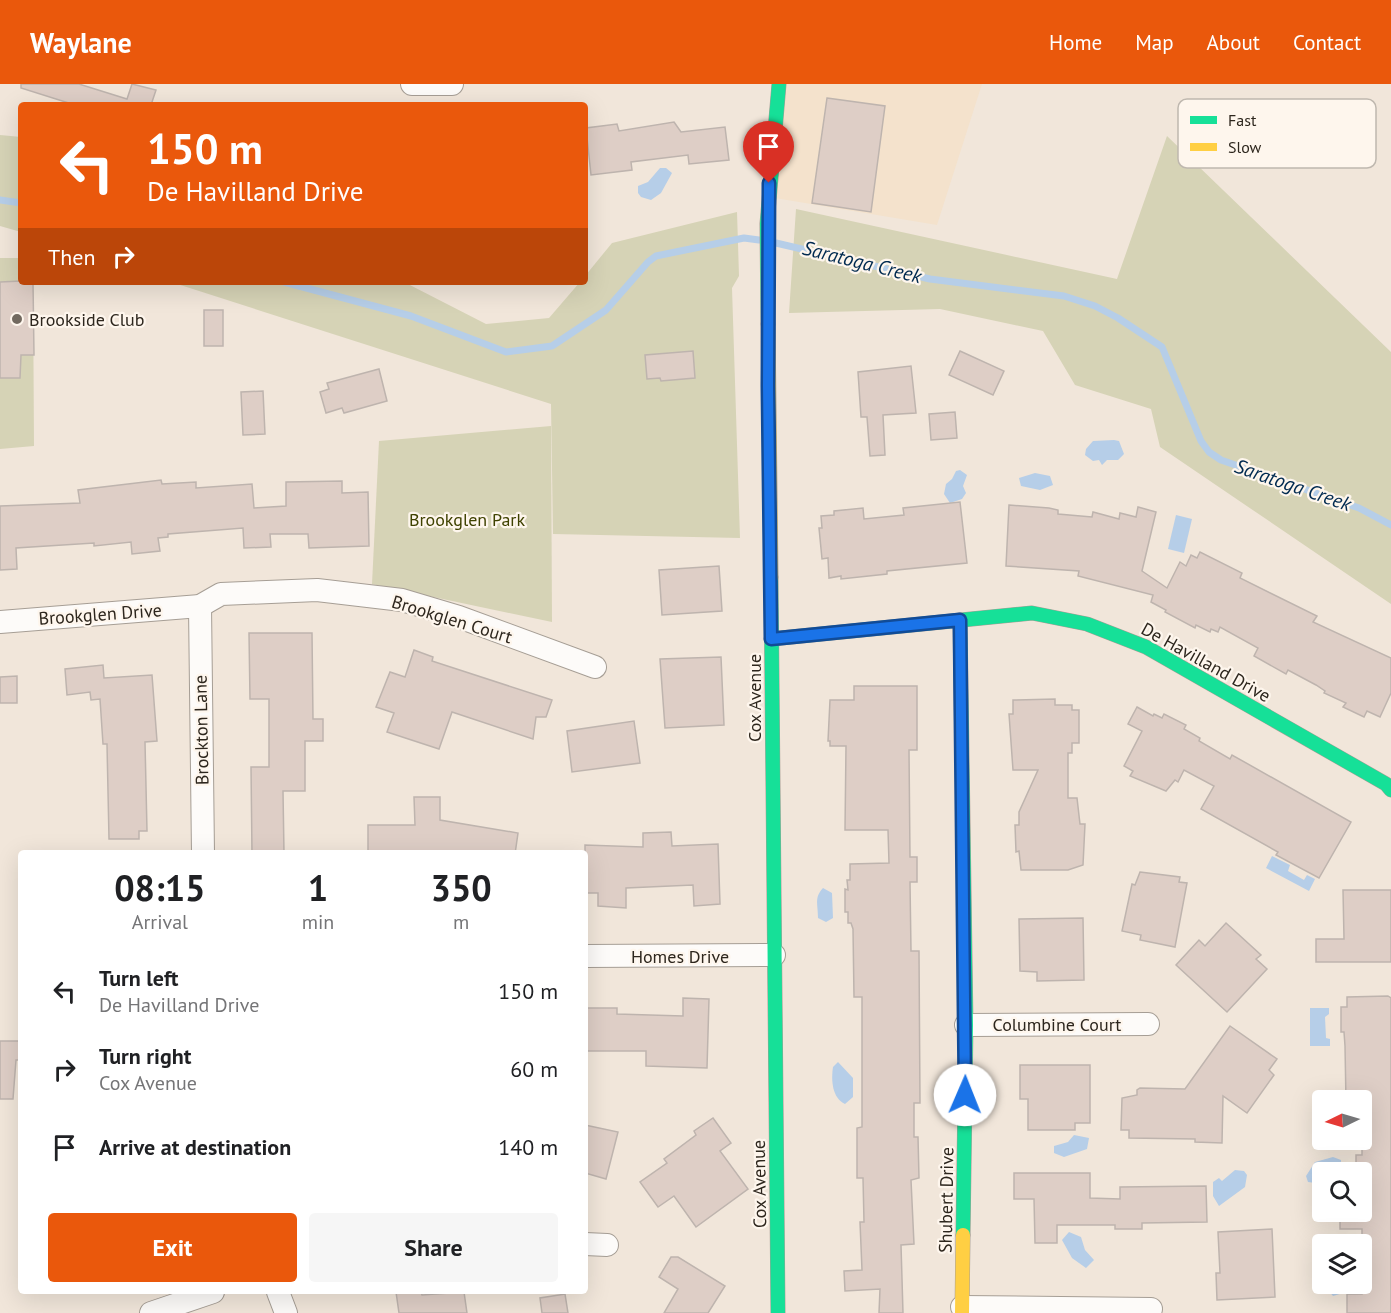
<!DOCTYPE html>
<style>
body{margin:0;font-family:"PT Sans",sans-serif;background:#f6f6f6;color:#202124;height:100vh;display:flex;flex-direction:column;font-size:22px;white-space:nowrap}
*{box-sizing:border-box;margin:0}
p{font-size:20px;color:#757577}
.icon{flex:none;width:33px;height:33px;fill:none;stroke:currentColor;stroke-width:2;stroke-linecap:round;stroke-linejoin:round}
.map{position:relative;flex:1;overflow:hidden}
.side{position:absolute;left:18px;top:766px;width:570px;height:444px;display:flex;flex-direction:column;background:#fff;border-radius:6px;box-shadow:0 6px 24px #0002}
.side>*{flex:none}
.banner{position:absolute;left:18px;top:18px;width:570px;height:183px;border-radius:6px;box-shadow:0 6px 24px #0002;background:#ea580c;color:#fff;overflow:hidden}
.needle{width:39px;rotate:265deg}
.buttons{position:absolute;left:1312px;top:1006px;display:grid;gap:12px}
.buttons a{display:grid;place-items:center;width:60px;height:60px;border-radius:6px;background:#fff;box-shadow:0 6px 24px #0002;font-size:30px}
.pin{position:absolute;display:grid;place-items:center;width:51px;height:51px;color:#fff;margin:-62px -26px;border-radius:50% 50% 50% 0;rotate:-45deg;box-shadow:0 0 6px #0007}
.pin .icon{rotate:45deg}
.me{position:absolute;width:66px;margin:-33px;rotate:1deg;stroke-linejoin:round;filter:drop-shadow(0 0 4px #0008)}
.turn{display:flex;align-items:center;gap:21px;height:126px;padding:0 30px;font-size:27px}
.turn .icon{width:78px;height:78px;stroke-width:2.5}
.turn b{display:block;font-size:42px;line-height:51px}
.then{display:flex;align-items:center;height:57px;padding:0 30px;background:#0003;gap:12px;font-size:22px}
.eta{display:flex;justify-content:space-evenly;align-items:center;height:102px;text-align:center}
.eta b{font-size:36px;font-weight:700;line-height:42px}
.button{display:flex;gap:12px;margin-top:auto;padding:12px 30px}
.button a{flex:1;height:69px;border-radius:6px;background:#ea580c;color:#fff;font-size:24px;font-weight:700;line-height:69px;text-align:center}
.button a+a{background:#f6f6f6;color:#202124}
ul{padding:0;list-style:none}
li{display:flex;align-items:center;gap:18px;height:78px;padding:0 30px}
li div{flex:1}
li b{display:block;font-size:22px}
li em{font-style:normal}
header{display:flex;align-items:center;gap:36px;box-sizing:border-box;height:84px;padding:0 30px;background:#ea580c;color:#fff}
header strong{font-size:28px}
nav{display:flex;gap:33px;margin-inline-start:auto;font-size:21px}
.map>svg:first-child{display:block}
.built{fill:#f4e2cc}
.green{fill:#d6d3b6}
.water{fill:#b6cee8}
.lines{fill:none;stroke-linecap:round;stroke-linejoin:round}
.stream{stroke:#b6cee8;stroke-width:7}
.building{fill:#decec6;stroke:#beb4ae;stroke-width:1.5}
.street-casing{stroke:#a69e95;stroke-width:24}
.fast-casing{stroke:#a69e95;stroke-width:15}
.slow-casing{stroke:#a69e95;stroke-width:15}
.street{stroke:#fdfbf9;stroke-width:22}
.fast{stroke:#16e098;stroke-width:14}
.slow{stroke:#ffcf43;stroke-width:14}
.route-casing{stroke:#114b97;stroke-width:15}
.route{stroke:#1a73e8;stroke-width:10}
.poi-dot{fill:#72695f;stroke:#fef6ed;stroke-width:2}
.labels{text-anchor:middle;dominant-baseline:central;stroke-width:4.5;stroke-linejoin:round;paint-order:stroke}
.poi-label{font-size:18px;fill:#2d261d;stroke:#fef6ed;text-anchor:start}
.park-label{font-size:18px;fill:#3f4200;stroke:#fef6ed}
.street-label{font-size:18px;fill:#2d261d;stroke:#fef6ed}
.water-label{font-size:20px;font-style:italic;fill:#002a50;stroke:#fef6ed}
.key{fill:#fef6ed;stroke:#bfb8af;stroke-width:1.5}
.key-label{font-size:16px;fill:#2d261d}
</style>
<header>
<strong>Waylane</strong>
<nav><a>Home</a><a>Map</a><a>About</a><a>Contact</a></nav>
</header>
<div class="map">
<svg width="1391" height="1229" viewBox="0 0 1391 1229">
<rect width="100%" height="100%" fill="#f1e6da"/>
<path class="built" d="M776 0H982L937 141 775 114Z"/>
<g class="green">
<path d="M0 51 21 53V148L0 142Z"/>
<path d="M1167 52 1391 268V520L1160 363 1151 325 1075 301 1043 247 940 225 789 229 796 125 1117 195Z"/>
<path d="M737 128 739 192 732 204 740 454 553 450 551 320 171 198H404L486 240 549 234 580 198H585V192L612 159Z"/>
<path d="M0 174H21V198H33L34 362 0 365Z"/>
<path d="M551 342 552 538 372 500 379 357Z"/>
</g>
<g class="water">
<path d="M660 84H666L672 89 661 109 651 116 641 113 638 109V102L648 98Z"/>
<path d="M1114 356 1119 357 1124 370 1118 376H1107L1102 381 1099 376 1093 377 1085 371 1086 365 1093 357Z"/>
<path d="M960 386 967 391 963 402 966 409 962 415 950 419 944 410 946 400 952 395 956 387Z"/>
<path d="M1035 389 1050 392 1053 401 1040 406 1021 402 1019 394Z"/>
<path d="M1176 431 1192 435 1184 469 1168 465Z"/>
<path d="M1272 772 1290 781 1288 787 1304 796 1307 791 1315 795 1309 807 1266 784Z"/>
<path d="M823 804 832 809 833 834 826 838 818 834C818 819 814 814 823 804Z"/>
<path d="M1329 924V930L1325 933 1326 954 1330 955V962H1310V924Z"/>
<path d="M838 978 853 994V1013L845 1020C832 1014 831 996 833 983Z"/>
<path d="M1074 1051 1089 1054 1087 1065 1064 1073 1054 1069V1062L1068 1058Z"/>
<path d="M1333 1073 1341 1076V1088L1323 1089V1093L1315 1099 1308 1098 1306 1092 1315 1078Z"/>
<path d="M1235 1086 1244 1087 1247 1091 1245 1103 1219 1122 1213 1112V1098L1219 1094 1222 1097Z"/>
<path d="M1069 1148 1081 1153 1085 1166 1094 1176 1086 1184 1072 1174 1062 1156Z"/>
<path d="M1329 1200H1345L1343 1209 1333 1212 1328 1206Z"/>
</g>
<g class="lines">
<g class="stream">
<path d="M0 116 21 119"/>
<path d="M776 159 930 195 1064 212 1095 222 1118 234 1162 263 1201 357 1209 368 1221 376 1359 424 1391 441"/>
<path d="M284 198 411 232 506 268 552 262 606 226 648 178 656 172 744 154 759 156"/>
</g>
</g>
<g class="building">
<path d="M21 0H79L127 15 132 0 156 6 151 21H75L21 4Z"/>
<path d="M827 14 885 22 871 128 812 119Z"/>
<path d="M674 38 681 48 725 43 729 76 689 80 688 71 631 78 632 86 591 91 586 44 617 40 619 47Z"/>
<path d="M21 197 33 198 34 271H21L20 294H0V198Z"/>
<rect x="204" y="226" width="19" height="36"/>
<path d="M693 267 695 294 661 297 660 294 647 295 645 271Z"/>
<path d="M960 267 1004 287 993 311 949 291Z"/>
<path d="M911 282 916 329 883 331 885 371 870 372 867 333H861L858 288Z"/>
<path d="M379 285 387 317 344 329 342 324 326 329 320 308 329 305 327 299Z"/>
<path d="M263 307 265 350 243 351 241 308Z"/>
<path d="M955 328 957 354 931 356 929 330Z"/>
<path d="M161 396 162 400 196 398V404L252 400 254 424 286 422V398L342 397V409L368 408 369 462 309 464 308 450H270L271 463 244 464 243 444 168 450V453L158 454 160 467 132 470 131 458 94 462V459L16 464 17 485 0 486V422L80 419 78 406Z"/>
<path d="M960 418 967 479 887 487V490L841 495V492L829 494 828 474 822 475 819 444H822L821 432 834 431V427L863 424 864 435 904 431 903 424Z"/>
<path d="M1009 421 1049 424 1058 426V430L1092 433 1093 428 1119 435 1120 429 1136 433 1138 423 1156 428 1142 487 1167 504 1180 478 1186 482 1191 471 1197 474 1200 468 1242 489 1240 494 1317 532 1313 538 1391 574V609L1380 633 1367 627 1364 633 1343 623 1346 619 1324 609 1325 607 1316 601 1288 586 1286 590 1254 572 1258 564 1220 543 1218 548 1211 545 1210 548 1196 541 1195 544 1165 528 1166 526 1151 518 1153 511 1078 492 1079 487 1006 482Z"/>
<path d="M719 482 722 527 662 531 659 486Z"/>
<path d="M249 549H312L313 635H323V657H305V707H283L284 770H252L251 683H269V615H250Z"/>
<path d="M414 566 433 573 432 577 552 616 546 633H536L533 655 452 628 439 665 387 648 394 629 376 623 390 588 405 593Z"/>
<path d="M721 573 724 641 665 644 660 575Z"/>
<path d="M103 581 104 594 152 591 157 657 145 658 147 747H139V755H109L107 660H103L100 615 91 616 90 608 67 611 65 585Z"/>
<path d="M17 592V619H0V593Z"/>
<path d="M854 602H917V666H909L910 773H917V798H910L911 867H919L920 1019H914V1053H918L919 1094 911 1096 914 1160 901 1161 903 1229H879L880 1205 845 1207 844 1187 862 1186 860 1138H864L863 1094H857V1044L862 1043V913H854L853 845 851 839H848V828H845V805L848 806 847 796H850V780L889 779 888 746H845L846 662H830V657H828L830 616H854Z"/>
<path d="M1055 615V621H1072V626H1079V659H1072V669H1068V714H1077L1080 740H1085L1083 781 1068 786H1021L1019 767 1016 768 1015 741H1019V728L1038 686H1013L1009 630H1013V616Z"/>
<path d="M1137 623 1153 632 1154 630 1162 634 1164 630 1186 641 1184 645 1200 654 1199 657 1230 675 1232 671 1351 738 1319 794 1276 771 1278 768 1201 725 1214 702 1184 686 1178 698 1175 696 1166 707 1130 692 1133 687 1124 682 1142 647 1128 640Z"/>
<path d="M634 637 640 679 572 688 567 647Z"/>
<path d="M414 713H440V736L518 749 515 770H368V741H415Z"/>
<path d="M671 748 672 762 718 760 720 820 694 822 693 801 626 804V824L598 822V809H585V761L643 763V749Z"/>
<path d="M1140 788 1180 793 1179 798 1187 799 1175 863 1140 856 1141 851 1122 847 1132 800 1135 801Z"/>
<path d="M1343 806H1391V878H1316V855H1344Z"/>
<path d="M1083 834 1084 896 1037 897V888L1020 887 1019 835Z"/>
<path d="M1226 839 1261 871 1256 875 1267 885 1227 928 1176 881 1199 856 1205 862Z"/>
<path d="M1388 912 1391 914V1229H1347V1210H1362V1145H1340V1128H1362V1089H1356V1071H1362V1017H1346L1345 962 1344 948H1341V923H1347V913Z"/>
<path d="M683 914 709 915 707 984 646 982V967H585V924H617V930L683 932Z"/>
<path d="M1230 942 1277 975 1269 986 1274 991 1247 1029 1223 1012 1222 1059 1195 1058V1055L1129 1054V1046H1121L1122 1014 1137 1011V1006L1140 1004 1185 1005Z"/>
<path d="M0 957H21V976H16L13 1015H0Z"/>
<path d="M1020 981H1090V1039H1075V1046H1028V1015H1020Z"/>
<path d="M713 1034 731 1059 720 1067 748 1105 696 1143 674 1112 658 1123 640 1098 667 1079 664 1075 696 1051 694 1047Z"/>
<path d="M585 1041 618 1048 606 1095 585 1089Z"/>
<path d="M1014 1089H1090V1114L1120 1115V1103L1206 1102 1207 1138 1142 1139V1145H1115V1141H1057V1159H1035L1034 1115H1014Z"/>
<path d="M1272 1145 1275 1213 1217 1216 1216 1189H1220L1218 1148Z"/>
<path d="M671 1173H678L725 1202 708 1229H664L678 1205 659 1193Z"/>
<path d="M396 1208H421L422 1211 464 1208 467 1229H399Z"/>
<path d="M565 1210 568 1229H542L540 1214Z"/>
</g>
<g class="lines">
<defs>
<g id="street">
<path d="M412 0H452"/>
<path d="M200 522 203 770"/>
<path d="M0 538 200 522 221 510 317 506 402 516 459 533 595 583"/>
<path d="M585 872 774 871"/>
<path d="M966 941 1148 940"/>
<path d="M585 1160 607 1161"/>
<path d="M278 1208 286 1229"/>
<path d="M962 1223 1151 1225"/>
<path d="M151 1229 213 1208"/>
</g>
<g id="fast">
<path d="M768 240 767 140 779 0"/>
<path d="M771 493 778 1229"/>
<path d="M960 536 966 941 963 1151"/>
<path d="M771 555 1032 529 1087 540 1146 563 1386 700 1391 706"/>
</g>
<g id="slow">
<path d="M768 240 771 493"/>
<path d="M962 1229 963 1151"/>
</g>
</defs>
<use href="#street" class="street-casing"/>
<use href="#fast" class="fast-casing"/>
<use href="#slow" class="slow-casing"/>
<use href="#street" class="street"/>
<use href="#fast" class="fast"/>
<use href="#slow" class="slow"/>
</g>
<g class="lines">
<defs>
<path id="route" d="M769 99 768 302 771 555 960 536 965 1011"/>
</defs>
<use href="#route" class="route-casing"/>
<use href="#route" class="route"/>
</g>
<circle class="poi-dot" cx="17" cy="235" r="6"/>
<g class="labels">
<g class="poi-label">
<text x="29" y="235">Brookside Club</text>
</g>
<g class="park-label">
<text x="467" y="435">Brookglen Park</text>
</g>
<g class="street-label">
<text transform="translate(100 530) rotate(-4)">Brookglen Drive</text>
<text transform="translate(452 535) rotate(17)">Brookglen Court</text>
<text transform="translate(1206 578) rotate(29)">De Havilland Drive</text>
<text transform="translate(754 614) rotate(-90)">Cox Avenue</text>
<text transform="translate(201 646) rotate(-91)">Brockton Lane</text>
<text x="680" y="872">Homes Drive</text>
<text x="1057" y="940">Columbine Court</text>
<text transform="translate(759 1100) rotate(-91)">Cox Avenue</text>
<text transform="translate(946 1116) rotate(-89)">Shubert Drive</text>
</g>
<g class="water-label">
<text transform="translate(862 178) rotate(14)">Saratoga Creek</text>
<text transform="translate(1293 401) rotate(19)">Saratoga Creek</text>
</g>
</g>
<rect x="1178" y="15" width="198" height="69" rx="9" class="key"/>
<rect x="1190" y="32" width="27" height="8" fill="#16e098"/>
<rect x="1190" y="59" width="27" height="8" fill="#ffcf43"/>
<g class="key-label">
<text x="1228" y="42">Fast</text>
<text x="1228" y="69">Slow</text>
</g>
</svg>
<div class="buttons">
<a><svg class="needle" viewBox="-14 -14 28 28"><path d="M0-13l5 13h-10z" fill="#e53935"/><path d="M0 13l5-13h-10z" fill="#757577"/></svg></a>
<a><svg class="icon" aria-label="search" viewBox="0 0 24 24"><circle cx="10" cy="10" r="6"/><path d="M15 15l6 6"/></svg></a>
<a><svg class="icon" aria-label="layers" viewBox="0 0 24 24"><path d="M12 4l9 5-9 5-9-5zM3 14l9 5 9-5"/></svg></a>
</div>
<div class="pin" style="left:769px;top:99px;background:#d93025"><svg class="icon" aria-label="arrive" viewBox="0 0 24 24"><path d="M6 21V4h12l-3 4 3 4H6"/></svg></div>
<svg class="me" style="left:965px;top:1011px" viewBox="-20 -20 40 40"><circle r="19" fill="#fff"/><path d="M0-13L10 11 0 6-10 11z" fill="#1a73e8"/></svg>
<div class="banner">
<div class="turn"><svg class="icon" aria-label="left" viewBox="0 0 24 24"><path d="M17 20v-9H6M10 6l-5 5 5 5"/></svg><div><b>150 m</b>De Havilland Drive</div></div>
<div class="then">Then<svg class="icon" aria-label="right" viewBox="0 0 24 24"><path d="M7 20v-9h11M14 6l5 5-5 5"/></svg></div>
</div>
<section class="side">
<div class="eta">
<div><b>08:15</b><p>Arrival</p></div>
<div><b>1</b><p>min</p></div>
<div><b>350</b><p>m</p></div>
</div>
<ul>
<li><svg class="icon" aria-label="left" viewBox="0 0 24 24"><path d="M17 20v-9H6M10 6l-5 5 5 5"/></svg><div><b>Turn left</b><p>De Havilland Drive</p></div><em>150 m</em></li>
<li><svg class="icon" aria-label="right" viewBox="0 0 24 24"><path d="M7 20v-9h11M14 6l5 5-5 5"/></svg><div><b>Turn right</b><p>Cox Avenue</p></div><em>60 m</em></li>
<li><svg class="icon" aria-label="arrive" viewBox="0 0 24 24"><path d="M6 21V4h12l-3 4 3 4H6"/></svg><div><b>Arrive at destination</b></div><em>140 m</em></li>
</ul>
<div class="button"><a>Exit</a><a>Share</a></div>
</section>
</div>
